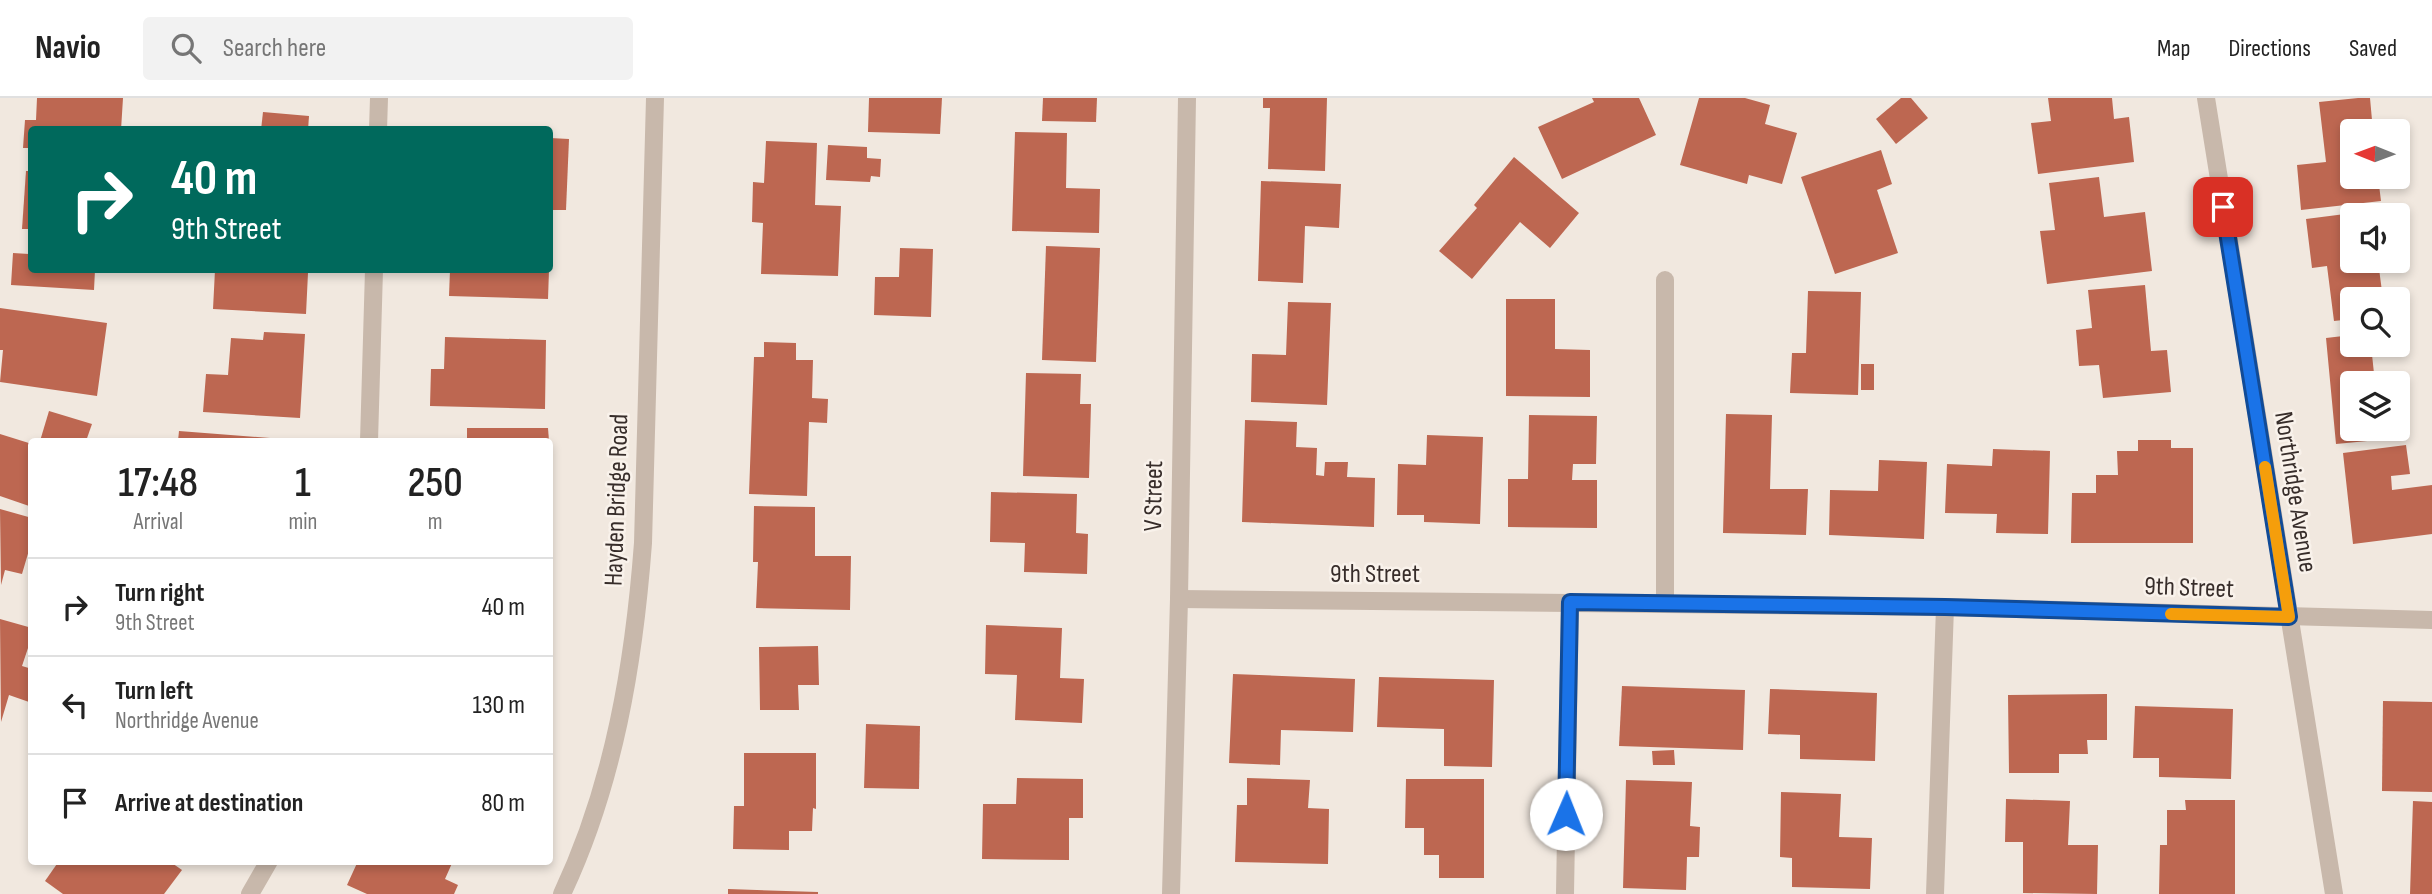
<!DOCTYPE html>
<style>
body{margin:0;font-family:"Sofia Sans Condensed",sans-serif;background:#f2f2f2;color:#222;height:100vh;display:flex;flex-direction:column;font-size:26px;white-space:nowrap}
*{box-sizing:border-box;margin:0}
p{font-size:23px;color:#767676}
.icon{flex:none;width:38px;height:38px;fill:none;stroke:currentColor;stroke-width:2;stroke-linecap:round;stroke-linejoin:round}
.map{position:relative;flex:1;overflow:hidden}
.side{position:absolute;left:28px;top:340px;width:525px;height:427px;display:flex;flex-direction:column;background:#fff;border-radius:7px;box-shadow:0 4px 10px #0003}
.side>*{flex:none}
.hud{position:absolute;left:28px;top:28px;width:525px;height:147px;border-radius:7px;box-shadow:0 4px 10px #0003;background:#00695c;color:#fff;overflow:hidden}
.needle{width:46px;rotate:271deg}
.buttons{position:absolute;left:2340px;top:21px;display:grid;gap:14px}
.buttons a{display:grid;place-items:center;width:70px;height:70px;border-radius:7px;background:#fff;box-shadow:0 4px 10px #0003;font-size:35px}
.pin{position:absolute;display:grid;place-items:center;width:60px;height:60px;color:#fff;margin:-30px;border-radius:14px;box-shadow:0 4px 10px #0006}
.me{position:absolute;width:77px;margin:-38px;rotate:1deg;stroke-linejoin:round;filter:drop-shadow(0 0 5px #0008)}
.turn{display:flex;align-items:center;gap:24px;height:147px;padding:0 28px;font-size:32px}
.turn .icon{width:91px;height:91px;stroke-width:2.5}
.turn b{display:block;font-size:49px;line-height:60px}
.eta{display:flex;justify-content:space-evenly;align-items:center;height:119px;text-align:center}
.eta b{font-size:42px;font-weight:600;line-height:49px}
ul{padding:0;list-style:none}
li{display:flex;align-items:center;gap:21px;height:98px;padding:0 28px;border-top:2px solid #e0e0e0}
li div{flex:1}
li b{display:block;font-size:26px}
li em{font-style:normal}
header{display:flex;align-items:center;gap:42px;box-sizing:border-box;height:98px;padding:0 35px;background:#fff;border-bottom:2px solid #e0e0e0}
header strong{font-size:33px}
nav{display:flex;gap:38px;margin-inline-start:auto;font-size:24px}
.search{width:490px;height:63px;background:#f2f2f2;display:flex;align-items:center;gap:18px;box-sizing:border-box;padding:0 24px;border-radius:7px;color:#767676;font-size:26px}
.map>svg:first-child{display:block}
.building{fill:#bd6751}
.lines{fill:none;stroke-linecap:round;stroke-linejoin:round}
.minor{stroke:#c8b8ab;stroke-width:18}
.route-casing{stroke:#114b97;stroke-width:18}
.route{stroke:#1a73e8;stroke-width:12}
.slow{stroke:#f59e0b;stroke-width:12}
.labels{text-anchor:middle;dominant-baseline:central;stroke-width:5;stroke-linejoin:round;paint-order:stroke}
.street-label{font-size:26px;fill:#372d2a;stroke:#f9f2eb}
</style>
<header>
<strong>Navio</strong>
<div class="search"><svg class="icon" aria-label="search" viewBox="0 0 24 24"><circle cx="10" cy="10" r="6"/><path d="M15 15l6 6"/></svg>Search here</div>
<nav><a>Map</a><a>Directions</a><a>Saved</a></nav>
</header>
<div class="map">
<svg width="2432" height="796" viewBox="0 0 2432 796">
<rect width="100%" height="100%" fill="#f1e8df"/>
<g class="building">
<path d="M37 0H123L121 32H32V50H23L25 22H36Z"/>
<path d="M869 0H942L940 36 868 34Z"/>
<path d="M1043 0H1097L1096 24 1042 23Z"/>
<path d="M1263 0H1327L1325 73 1268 71 1270 10H1263Z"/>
<path d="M1592 0H1639L1656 37 1562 81 1538 29 1594 4Z"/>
<path d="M1699 0H1745L1770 7 1765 26 1797 35 1782 86 1749 77 1747 86 1680 67Z"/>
<path d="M1901 0H1911L1928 20 1896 46 1876 21Z"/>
<path d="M2048 0H2112L2114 21 2129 19 2134 64 2038 76 2031 25 2051 23Z"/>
<path d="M2358 0H2370L2373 33H2352V79H2378L2381 103 2301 112 2297 67 2326 64 2319 4Z"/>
<path d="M263 14 309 18 308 32H261Z"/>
<path d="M1015 34 1067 35 1066 90 1100 91 1099 135 1012 133Z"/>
<path d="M550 40 569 41 566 112H550Z"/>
<path d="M766 43 817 45 815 107 841 108 838 178 761 176 763 125 752 124 753 84 764 85Z"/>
<path d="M828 47 867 49V60L881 61 880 79 871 78 870 84 826 82Z"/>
<path d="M1881 52 1892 86 1877 92 1898 155 1835 176 1801 79Z"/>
<path d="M1514 59 1579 115 1550 150 1520 124 1472 181 1439 153 1477 110 1474 107Z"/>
<path d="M26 73H32V131H22Z"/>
<path d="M2099 79 2104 119 2145 114 2152 173 2047 186 2040 133 2055 132 2049 85Z"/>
<path d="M1261 83 1341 86 1339 130 1305 128 1303 185 1258 183Z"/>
<path d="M2392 110 2393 117H2352V163H2378L2383 201H2352V221L2334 223 2327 168 2312 170 2306 121Z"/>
<path d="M29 148H32V172H95L94 192 11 187 13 155 29 156Z"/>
<path d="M1046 148 1100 150 1096 264 1042 262Z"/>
<path d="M900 150 933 151 931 219 874 217 875 179H899Z"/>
<path d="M215 172H296V175H308L306 216 213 211Z"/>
<path d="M450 172H549L548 201 449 198Z"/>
<path d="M2145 187 2151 253 2167 252 2171 294 2103 300 2099 267 2079 268 2076 232 2092 230 2088 192Z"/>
<path d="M1808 193 1861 194 1858 297 1790 295 1792 255H1806Z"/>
<path d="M1506 201H1555V251L1590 252V299L1506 298Z"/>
<path d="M1288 204 1331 205 1327 307 1251 304 1252 256 1286 257Z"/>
<path d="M0 210 107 225 97 298 0 284 3 252H0Z"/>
<path d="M264 234 305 236 300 320 203 314 206 276 228 277 231 240 263 242Z"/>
<path d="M2352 237V247H2371L2375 285H2352V331H2398V291H2404L2409 339 2336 346 2326 240Z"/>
<path d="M445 239 546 242 545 311 430 308 431 271H444Z"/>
<path d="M764 244 796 245V262H813L812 300 828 301 827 325 809 324 807 398 749 396 754 259H764Z"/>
<rect x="1861" y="266" width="13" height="26"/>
<path d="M1026 275 1081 276 1080 306H1091L1089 380 1023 378Z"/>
<path d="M49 313 92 326 86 343H40Z"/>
<path d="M1726 316 1772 317 1770 391H1808L1806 437 1723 435Z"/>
<path d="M1529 317 1597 318 1596 366H1573L1572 382H1597V430L1508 429V381H1528Z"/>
<path d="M1245 322 1297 324 1296 349 1317 350 1316 377 1324 378 1325 364H1348L1347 379 1375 380 1374 429 1242 424Z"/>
<path d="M467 330H548L549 343H467Z"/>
<path d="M179 333 283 341V343H178Z"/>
<path d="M0 336 32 346V409L0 398Z"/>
<path d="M1427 337 1483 339 1480 426 1424 424V417H1397L1398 366 1426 367Z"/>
<path d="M2138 342H2171V350H2193V445H2071L2072 395H2096V377H2118L2117 353H2138Z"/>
<path d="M2406 347 2410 376 2391 378 2392 392 2432 387V436L2353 446 2343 355Z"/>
<path d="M1993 351 2050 353 2048 436 1996 435 1997 416 1945 415 1947 366 1992 368Z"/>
<path d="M1879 362 1927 364 1924 441 1829 437 1830 392 1878 393Z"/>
<path d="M991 394 1077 396 1076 435 1088 436 1087 476 1024 474 1025 445 990 444Z"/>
<path d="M754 408 815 409V458H851L850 512 756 510 758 464H753Z"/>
<path d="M0 411 32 420V442L22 476 5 472 1 487Z"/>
<path d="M0 521 32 530V538L22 568 32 571 29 604 9 597 1 624Z"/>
<path d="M986 527 1062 530 1060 580 1084 581 1082 625 1015 622 1017 577 985 576Z"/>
<path d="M818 548 819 587H798L799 612H760L759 549Z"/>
<path d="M1233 576 1355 581 1353 634 1281 632 1280 667 1229 665Z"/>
<path d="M1379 579 1494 582 1492 669 1444 668V631L1377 629Z"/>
<path d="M1622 588 1745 592 1743 652 1619 648Z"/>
<path d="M1770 591 1877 595 1875 663 1800 661V637L1768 636Z"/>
<path d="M2107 596V642H2087L2088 656H2059V675H2009L2008 597Z"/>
<path d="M2383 603 2432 604V694L2382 693Z"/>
<path d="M2135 608 2233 611 2231 681 2159 679V660H2133Z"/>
<path d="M866 626 920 628 919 691 864 690Z"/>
<path d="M1674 652 1675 667H1653L1652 653Z"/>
<path d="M744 655H816V711L813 710 812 733H789V752L733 751 734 708H744Z"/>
<path d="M1017 680 1083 681V720H1069V762L982 761 983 706H1016Z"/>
<path d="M1247 680 1310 682 1308 710 1329 711 1328 766 1235 764 1237 707H1247Z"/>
<path d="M1406 681H1484V780H1439V757H1424V730H1405Z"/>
<path d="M1626 682 1692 684 1690 728 1700 729 1699 759H1687L1686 792 1623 790Z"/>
<path d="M1781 694 1841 696 1839 739 1872 740 1870 791 1792 789V760L1780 759Z"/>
<path d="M2006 701 2070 703 2068 747H2098L2097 796 2023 795V744H2005Z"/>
<path d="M2185 702H2235V796H2159L2160 747H2167V712H2186Z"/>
<path d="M2413 703 2432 704V796H2410Z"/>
<path d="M59 763H169L182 772 164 796H63L45 783Z"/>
<path d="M358 763H453L445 781 458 787 454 796H367L347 787Z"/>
<path d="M728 791 818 794V796H728Z"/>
</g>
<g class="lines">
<g class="minor">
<path d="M2206 0 2334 796"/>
<path d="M378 32 379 0"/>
<path d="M369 343 374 172"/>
<path d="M1179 501 1945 509 2432 522"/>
<path d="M1665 505V182"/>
<path d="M250 796 269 763"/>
<path d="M562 796C614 686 634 565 643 445L655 0"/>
<path d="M1171 796 1179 501 1187 0"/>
<path d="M1565 796 1570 504"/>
<path d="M1935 796 1945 509"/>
</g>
</g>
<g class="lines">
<defs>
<path id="route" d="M1566 716 1570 504 1945 509 2289 519 2223 109"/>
</defs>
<use href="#route" class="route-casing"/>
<use href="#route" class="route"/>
<path class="slow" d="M2171 516 2289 519 2265 369"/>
</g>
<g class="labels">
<g class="street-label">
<text transform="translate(2295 394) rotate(81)">Northridge Avenue</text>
<text transform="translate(1154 398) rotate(-89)">V Street</text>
<text transform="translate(617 402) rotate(-88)">Hayden Bridge Road</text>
<text x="1375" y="476">9th Street</text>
<text transform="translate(2189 490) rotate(2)">9th Street</text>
</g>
</g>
</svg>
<div class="buttons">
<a><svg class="needle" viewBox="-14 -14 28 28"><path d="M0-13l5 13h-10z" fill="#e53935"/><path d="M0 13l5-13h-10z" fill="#767676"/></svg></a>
<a><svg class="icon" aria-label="sound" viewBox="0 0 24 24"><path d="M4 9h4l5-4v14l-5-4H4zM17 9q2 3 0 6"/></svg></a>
<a><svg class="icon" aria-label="search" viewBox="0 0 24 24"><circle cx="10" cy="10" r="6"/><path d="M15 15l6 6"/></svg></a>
<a><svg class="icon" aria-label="layers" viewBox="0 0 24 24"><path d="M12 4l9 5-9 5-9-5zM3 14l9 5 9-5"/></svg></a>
</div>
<div class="pin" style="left:2223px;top:109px;background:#d93025"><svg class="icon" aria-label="arrive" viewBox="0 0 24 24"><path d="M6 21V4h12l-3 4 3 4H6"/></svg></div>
<svg class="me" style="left:1566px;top:716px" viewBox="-20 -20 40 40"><circle r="19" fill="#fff"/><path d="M0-13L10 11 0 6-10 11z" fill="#1a73e8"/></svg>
<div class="hud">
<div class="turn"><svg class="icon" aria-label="right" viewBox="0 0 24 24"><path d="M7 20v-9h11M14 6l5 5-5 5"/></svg><div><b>40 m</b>9th Street</div></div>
</div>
<section class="side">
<div class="eta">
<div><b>17:48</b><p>Arrival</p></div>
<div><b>1</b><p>min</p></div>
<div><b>250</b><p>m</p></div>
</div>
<ul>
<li><svg class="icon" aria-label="right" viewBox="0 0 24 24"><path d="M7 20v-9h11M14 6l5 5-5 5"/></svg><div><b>Turn right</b><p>9th Street</p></div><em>40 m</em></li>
<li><svg class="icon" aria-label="left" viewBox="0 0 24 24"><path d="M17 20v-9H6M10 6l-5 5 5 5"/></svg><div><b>Turn left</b><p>Northridge Avenue</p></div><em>130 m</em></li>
<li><svg class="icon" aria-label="arrive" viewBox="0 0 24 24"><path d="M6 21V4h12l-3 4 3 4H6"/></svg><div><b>Arrive at destination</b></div><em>80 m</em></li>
</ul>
</section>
</div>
